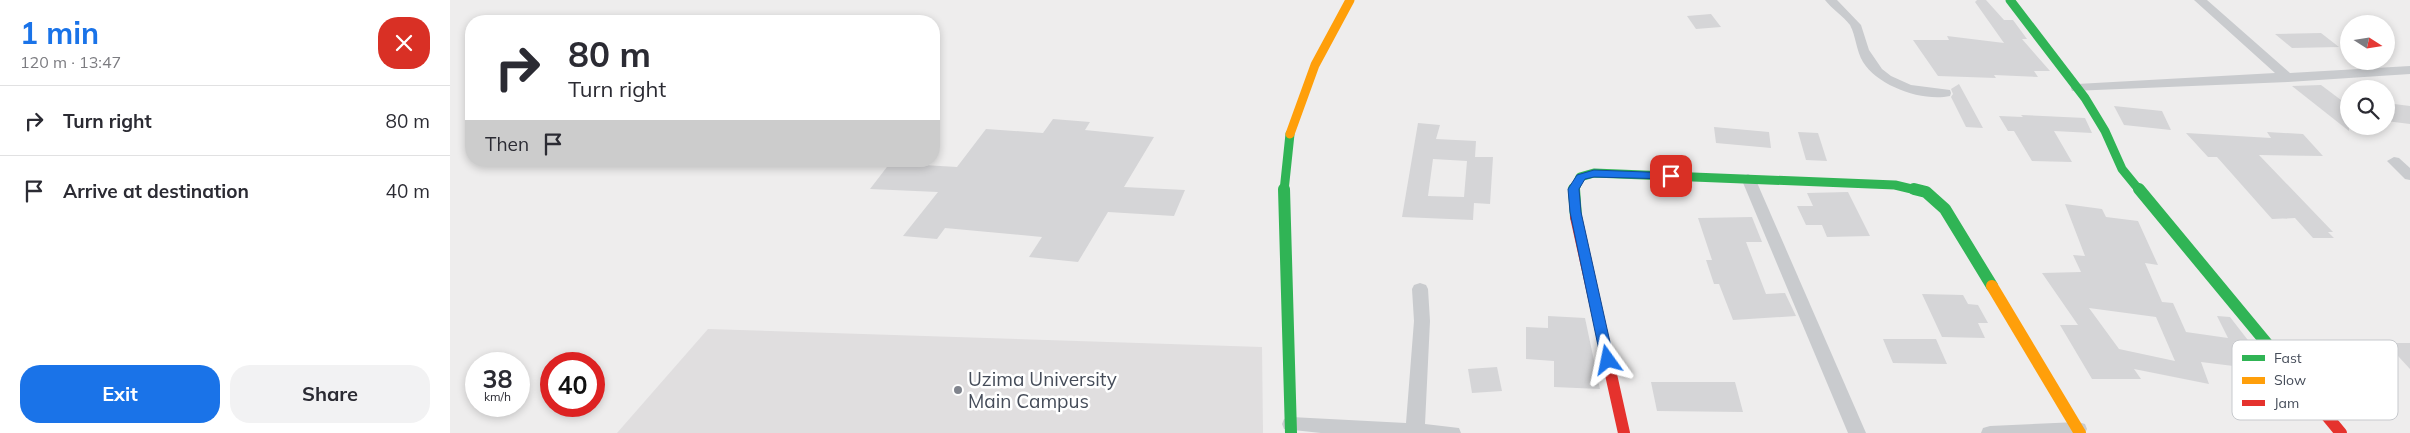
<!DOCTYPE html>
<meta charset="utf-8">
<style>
body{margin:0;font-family:Mulish,sans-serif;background:#f2f2f3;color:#2b2b33;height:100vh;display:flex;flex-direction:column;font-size:19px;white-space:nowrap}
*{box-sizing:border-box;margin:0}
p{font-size:16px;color:#7c7c81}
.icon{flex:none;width:28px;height:28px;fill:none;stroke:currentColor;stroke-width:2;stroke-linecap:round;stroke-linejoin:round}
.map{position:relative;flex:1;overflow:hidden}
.details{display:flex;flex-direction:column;background:#fff;width:450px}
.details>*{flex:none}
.top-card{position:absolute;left:15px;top:15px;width:475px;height:152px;border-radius:20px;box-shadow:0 2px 8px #0003;background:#fff;color:#2b2b33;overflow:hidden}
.needle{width:32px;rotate:102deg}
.controls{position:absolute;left:1890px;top:15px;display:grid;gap:10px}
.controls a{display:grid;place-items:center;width:55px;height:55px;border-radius:50%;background:#fff;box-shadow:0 2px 8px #0003;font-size:25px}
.speed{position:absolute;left:15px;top:352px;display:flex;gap:10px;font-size:25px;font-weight:700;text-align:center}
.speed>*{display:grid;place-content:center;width:65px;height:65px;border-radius:50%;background:#fff;box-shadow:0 2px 8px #0003;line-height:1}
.speed small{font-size:12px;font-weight:400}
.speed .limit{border:8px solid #d22;background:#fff;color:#111}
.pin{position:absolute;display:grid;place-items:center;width:42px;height:42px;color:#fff;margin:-21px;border-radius:10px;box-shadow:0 2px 8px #0006}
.me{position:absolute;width:55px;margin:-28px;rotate:348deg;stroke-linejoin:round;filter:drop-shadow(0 0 4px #0008)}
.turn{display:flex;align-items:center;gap:18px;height:105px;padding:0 20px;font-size:22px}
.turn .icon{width:65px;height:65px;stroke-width:2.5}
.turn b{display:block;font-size:35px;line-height:42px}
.then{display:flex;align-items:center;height:48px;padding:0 20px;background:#0003;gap:10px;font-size:19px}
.round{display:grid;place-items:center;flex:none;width:52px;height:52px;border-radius:20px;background:#f2f2f3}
.head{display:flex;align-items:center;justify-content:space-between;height:85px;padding:0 20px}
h1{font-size:30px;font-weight:700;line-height:38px;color:#1a73e8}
.action{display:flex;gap:10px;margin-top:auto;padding:10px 20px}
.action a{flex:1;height:58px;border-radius:20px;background:#1a73e8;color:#fff;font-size:20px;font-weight:700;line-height:58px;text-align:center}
.action a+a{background:#f2f2f3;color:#2b2b33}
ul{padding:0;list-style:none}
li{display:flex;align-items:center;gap:15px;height:70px;padding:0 20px;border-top:1px solid #e1e1e2}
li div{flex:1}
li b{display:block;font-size:19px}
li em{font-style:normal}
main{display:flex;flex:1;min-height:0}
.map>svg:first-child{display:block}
.education{fill:#e0dedf}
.building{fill:#d5d5d7;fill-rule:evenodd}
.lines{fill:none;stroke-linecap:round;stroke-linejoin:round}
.street{fill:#c9cbce;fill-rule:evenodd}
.fast-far1{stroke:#30b455;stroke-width:9}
.fast{stroke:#30b455;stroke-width:12}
.slow-far1{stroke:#ff9f0a;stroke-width:9}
.slow{stroke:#ff9f0a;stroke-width:12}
.jam{stroke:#e5322d;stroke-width:12}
.route{fill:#1a73e8;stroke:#114b97}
.poi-dot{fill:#80848d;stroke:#fff;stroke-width:2}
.labels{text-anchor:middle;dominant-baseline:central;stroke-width:5;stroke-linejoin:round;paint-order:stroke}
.poi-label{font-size:19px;fill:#454c59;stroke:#fff;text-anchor:start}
.key{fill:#fff;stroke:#c7c9cd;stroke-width:1}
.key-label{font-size:14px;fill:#454c59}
</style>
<main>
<section class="details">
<div class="head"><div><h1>1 min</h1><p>120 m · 13:47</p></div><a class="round" style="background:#d93025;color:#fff"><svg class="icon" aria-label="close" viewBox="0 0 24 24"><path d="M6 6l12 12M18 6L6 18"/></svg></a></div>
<ul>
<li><svg class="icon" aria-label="right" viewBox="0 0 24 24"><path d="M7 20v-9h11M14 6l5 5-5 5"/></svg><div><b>Turn right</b></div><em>80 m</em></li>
<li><svg class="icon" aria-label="arrive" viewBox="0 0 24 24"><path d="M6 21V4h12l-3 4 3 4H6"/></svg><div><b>Arrive at destination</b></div><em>40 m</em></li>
</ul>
<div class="action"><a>Exit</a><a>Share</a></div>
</section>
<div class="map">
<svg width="1960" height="433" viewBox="0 0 1960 433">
<rect width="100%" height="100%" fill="#eeeded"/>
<path class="education" d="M258 329 812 347 813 433H167Z"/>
<g class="building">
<path d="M1527 0H1536L1554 20H1563L1577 39H1572L1600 71H1584L1588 77 1544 75 1546 78 1488 76 1463 40H1499L1497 36 1554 43 1525 2Z"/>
<path d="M1261 14 1271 27 1246 29 1237 16Z"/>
<path d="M1871 33 1889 47 1842 48 1825 34Z"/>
<path d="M1509 84 1533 128 1516 127 1501 97 1503 94 1501 89Z"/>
<path d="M1871 85 1899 106V131L1842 86Z"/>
<path d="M1936 103 1960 106V124L1936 121Z"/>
<path d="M1664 106 1712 111 1721 130 1674 125Z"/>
<path d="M1571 115 1635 118 1642 133 1604 131 1622 162 1582 161 1564 131H1558L1549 116 1573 117Z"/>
<path d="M603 119 640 122 635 130 704 137 674 187 735 190 724 216 658 212 628 262 579 257 592 237 495 228 487 239 453 236 488 192 420 189 440 163 507 167 536 129 593 133Z"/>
<path d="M968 123 990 125 986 139 1026 141 1025 157H1043L1040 204 1024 203 1023 220 952 217ZM983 159 1017 161 1014 197 978 196Z"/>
<path d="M1264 127 1319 132 1321 148 1266 143Z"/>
<path d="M1348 132 1368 133 1377 161 1356 160Z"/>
<path d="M1817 132 1853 134 1873 156 1809 155 1883 232H1878L1884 238H1863L1845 218 1822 219 1767 157H1758L1736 133 1821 138Z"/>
<path d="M1398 192 1420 236 1377 237 1372 225H1356L1347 206H1363L1357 193Z"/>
<path d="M1615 204 1652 209 1656 217 1688 221 1708 265 1695 263 1712 302 1723 303 1736 332 1778 338 1767 316 1780 317 1804 348 1816 370 1751 362 1759 384 1684 369 1691 379H1642L1610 325H1628L1592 273 1631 272 1623 255 1635 256ZM1639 308 1706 317 1725 361 1669 349Z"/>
<path d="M1302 217 1312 242H1296L1316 294 1335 293 1346 316 1283 320 1269 284H1264L1256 260H1262L1248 218Z"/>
<path d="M1472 294 1513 295 1518 304 1528 305 1538 323H1528L1535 338 1492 337Z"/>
<path d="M1098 316 1135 318 1150 389 1104 387V361L1076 359V327L1098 328Z"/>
<path d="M1433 339H1486L1497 364 1443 363Z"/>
<path d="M1936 343H1960V369Z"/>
<path d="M1047 367 1052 391 1022 393 1018 369Z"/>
<path d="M1201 382H1285L1293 412 1207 411Z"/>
</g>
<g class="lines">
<g class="street">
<path d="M1375 0H1387L1411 25 1419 50 1432 69 1441 76 1461 85 1500 90 1501 93 1500 96C1472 102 1428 86 1413 62 1406 50 1406 36 1400 25 1393 16 1382 9 1375 0Z"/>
<path d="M1744 0H1757L1840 73 1960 66V74L1838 82 1622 91 1621 88 1622 85 1627 84 1825 73Z"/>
<path d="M1944 157 1949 158 1960 168V180L1955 179 1937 161Z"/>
<path d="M1298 174 1305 178 1416 433H1398L1291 178Z"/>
<path d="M970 283 976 285 978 289 980 321 975 424 1009 428 1011 433H871L834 429 832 424 834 419 841 417 956 423 964 321 962 289 964 285Z"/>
<path d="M1628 422 1635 424 1637 429 1635 433H1531L1533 428 1540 426Z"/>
</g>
<g class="fast-far1">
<path d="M1560 0 1635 98 1655 131 1672 169 1690 191"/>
<path d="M834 191 840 134"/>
<path d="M1124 191 1130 177 1144 173 1445 185 1470 191"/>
</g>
<g class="fast">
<path d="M834 189 841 433"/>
<path d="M1124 189 1126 217"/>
<path d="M1464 189 1476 192 1495 209 1542 286"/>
<path d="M1689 189 1819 346"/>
</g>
<path class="slow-far1" d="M840 134 865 65 900 0"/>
<path class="slow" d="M1542 286 1630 433"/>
<g class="jam">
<path d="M1126 217 1174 433"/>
<path d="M1819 346 1891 433"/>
</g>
</g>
<path class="route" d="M1144 170 1221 173 1226 176 1221 179 1144 177 1135 179 1129 189 1131 212 1164 360 1158 364 1151 360 1120 212 1118 189 1127 175Z"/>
<circle class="poi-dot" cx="508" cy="390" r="5"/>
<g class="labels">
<g class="poi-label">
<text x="518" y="379">Uzima University<tspan x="518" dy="22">Main Campus</tspan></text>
</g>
</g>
<rect x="1782" y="340" width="166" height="80" rx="8" class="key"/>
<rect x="1792" y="355" width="23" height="6" fill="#30b455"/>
<rect x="1792" y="377" width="23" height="7" fill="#ff9f0a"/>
<rect x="1792" y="400" width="23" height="6" fill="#e5322d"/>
<g class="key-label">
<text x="1824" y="363">Fast</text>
<text x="1824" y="385">Slow</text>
<text x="1824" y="408">Jam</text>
</g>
</svg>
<div class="controls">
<a><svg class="needle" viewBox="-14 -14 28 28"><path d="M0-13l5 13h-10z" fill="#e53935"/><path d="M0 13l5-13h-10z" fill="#7c7c81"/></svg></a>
<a><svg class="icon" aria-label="search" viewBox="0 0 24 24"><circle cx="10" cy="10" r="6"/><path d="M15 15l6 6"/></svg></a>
</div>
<div class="speed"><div>38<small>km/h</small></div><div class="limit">40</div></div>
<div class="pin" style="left:1221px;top:176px;background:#d93025"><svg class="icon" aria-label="arrive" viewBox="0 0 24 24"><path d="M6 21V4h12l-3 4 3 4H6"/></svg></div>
<svg class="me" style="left:1158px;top:360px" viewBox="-20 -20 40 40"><path d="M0-17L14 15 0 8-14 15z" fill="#1a73e8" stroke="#fff" stroke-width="4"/></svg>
<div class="top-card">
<div class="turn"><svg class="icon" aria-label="right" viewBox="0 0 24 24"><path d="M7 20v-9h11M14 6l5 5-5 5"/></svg><div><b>80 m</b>Turn right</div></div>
<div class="then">Then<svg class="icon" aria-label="arrive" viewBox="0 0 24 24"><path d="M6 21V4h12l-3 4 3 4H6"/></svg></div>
</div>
</div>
</main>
